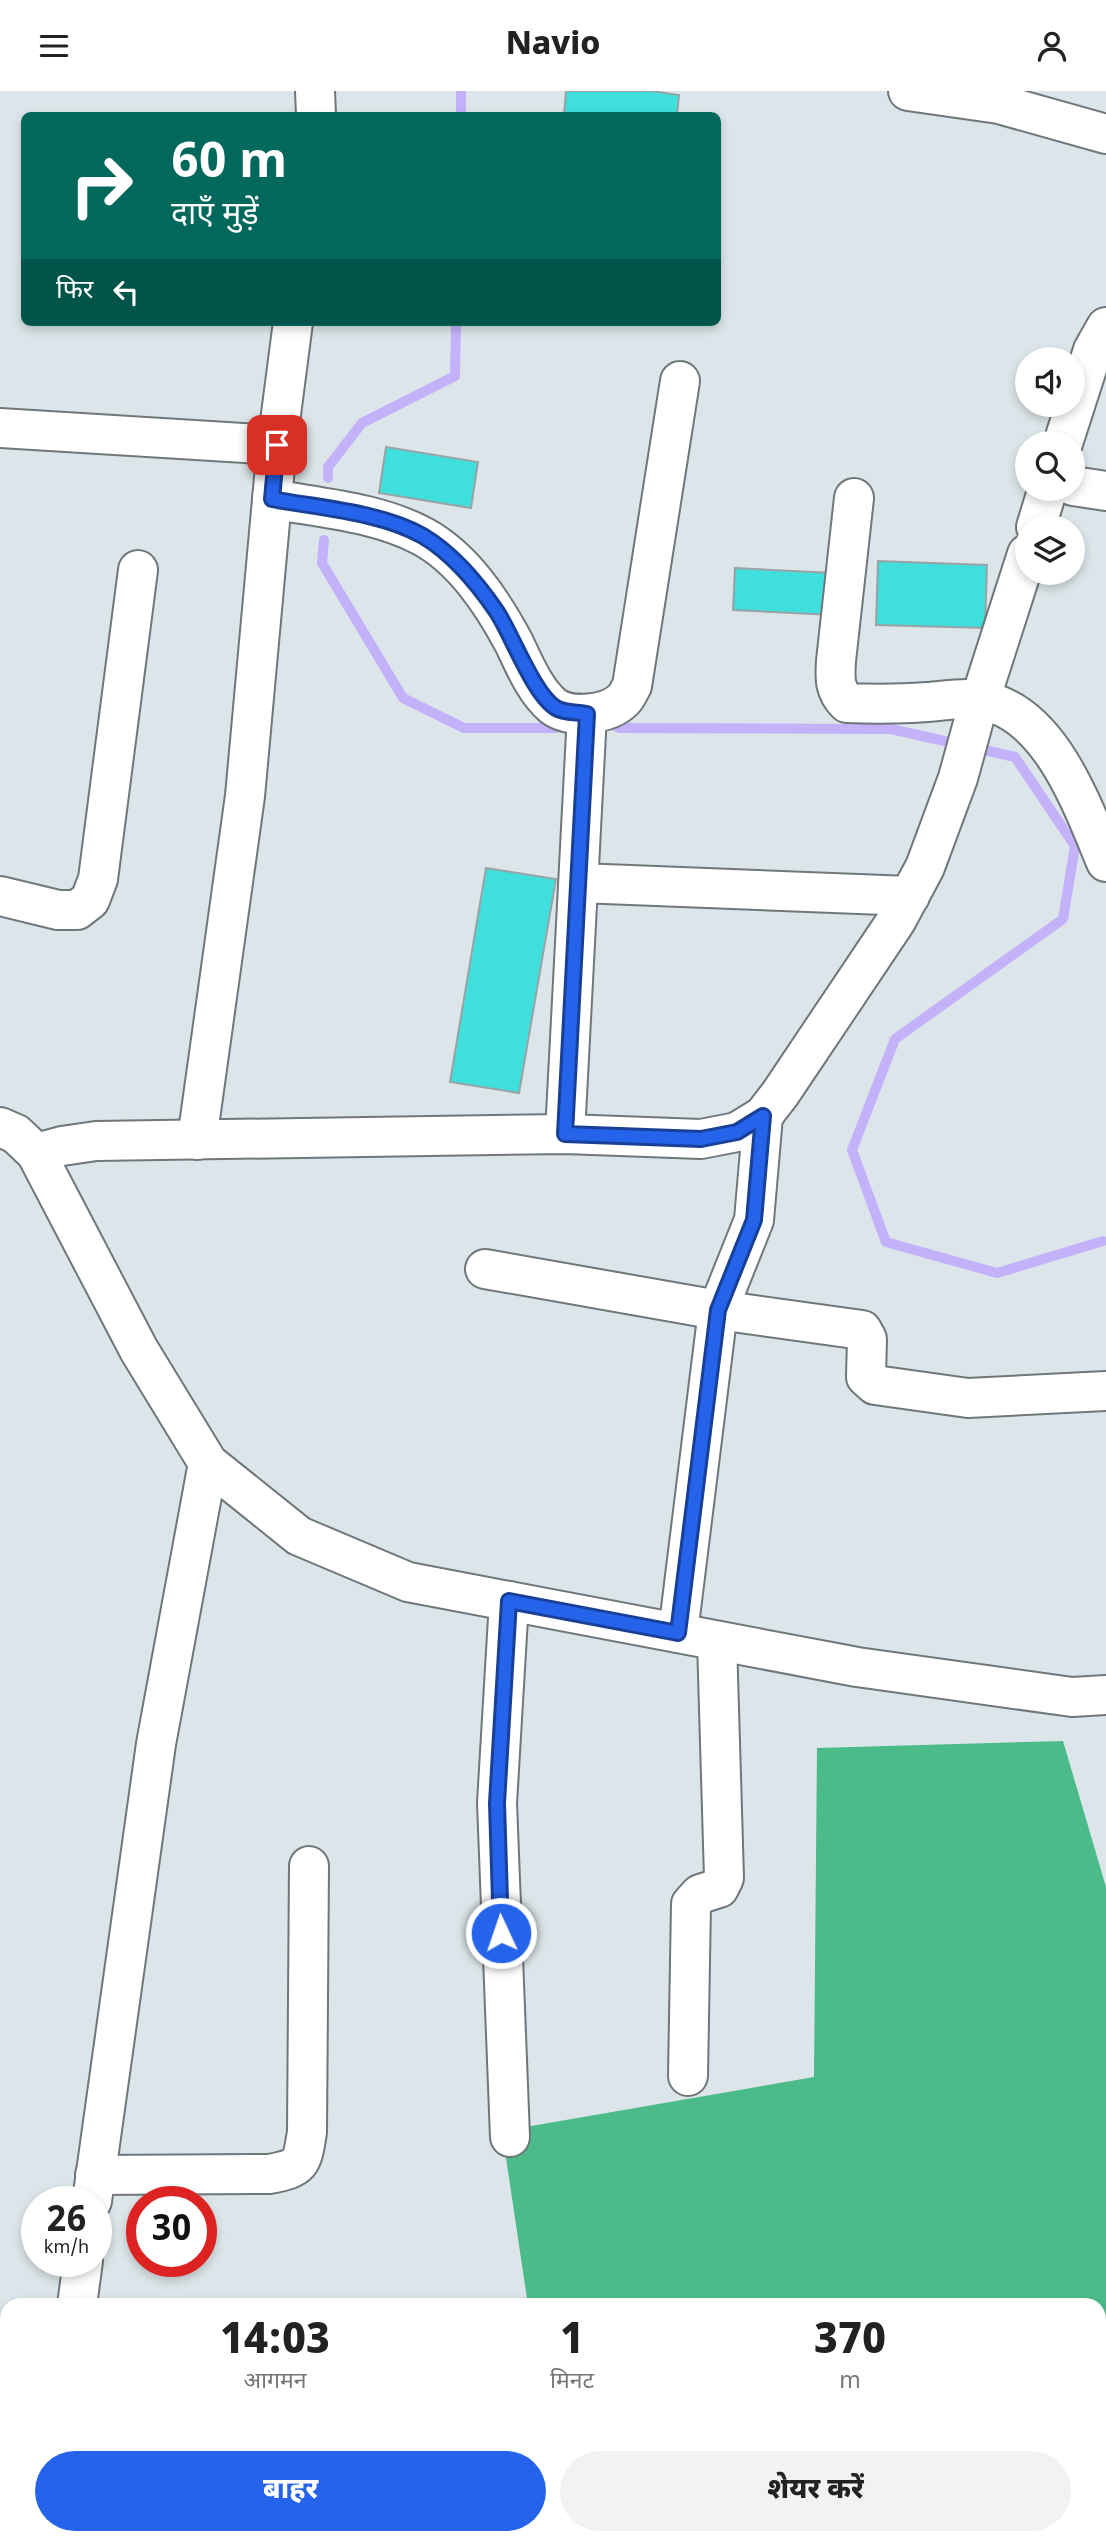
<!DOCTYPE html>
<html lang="hi">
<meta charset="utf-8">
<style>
body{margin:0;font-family:Georgia,"Noto Sans Devanagari",serif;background:#f2f2f2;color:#222;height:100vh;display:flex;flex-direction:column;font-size:26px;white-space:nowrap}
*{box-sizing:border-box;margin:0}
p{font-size:23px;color:#767676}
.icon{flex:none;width:38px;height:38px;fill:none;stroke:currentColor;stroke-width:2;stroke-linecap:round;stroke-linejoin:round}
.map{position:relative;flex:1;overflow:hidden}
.sheet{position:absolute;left:0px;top:2207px;width:1106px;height:247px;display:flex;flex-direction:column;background:#fff;border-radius:21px 21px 0 0;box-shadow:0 4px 10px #0003}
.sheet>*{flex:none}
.banner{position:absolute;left:21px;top:21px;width:700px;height:214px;border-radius:10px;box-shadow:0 4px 10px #0003;background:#00695c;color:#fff;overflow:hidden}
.controls{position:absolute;left:1015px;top:256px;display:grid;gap:14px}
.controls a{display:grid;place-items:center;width:70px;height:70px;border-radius:50%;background:#fff;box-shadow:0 4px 10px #0003;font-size:35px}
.speed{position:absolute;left:21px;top:2095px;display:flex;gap:14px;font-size:35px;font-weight:700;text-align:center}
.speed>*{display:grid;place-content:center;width:91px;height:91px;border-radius:50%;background:#fff;box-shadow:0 4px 10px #0003;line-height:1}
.speed small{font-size:18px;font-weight:400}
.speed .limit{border:10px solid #d22;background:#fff;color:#111}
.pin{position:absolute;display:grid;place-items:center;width:60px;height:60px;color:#fff;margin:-30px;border-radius:14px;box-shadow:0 4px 10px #0006}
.me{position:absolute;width:77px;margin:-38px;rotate:357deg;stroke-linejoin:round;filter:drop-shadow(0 0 5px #0008)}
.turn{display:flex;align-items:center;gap:24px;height:147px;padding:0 35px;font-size:32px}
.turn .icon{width:91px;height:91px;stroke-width:2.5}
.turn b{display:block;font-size:49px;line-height:60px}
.then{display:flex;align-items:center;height:66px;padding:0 35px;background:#0003;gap:14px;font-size:26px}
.eta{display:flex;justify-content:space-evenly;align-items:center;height:119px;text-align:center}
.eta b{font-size:42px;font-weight:800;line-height:49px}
.primary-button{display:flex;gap:14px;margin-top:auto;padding:14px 35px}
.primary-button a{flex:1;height:80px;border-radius:42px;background:#2563eb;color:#fff;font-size:28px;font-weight:800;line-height:80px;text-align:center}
.primary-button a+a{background:#f2f2f2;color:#222}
header{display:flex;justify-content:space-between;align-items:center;height:91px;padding:0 35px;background:#fff;font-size:32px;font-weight:800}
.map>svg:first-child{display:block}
.forest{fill:#4abb89}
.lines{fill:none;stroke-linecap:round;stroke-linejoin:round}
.stream{stroke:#c3b2fa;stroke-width:10}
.building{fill:#3fdfde;stroke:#99a3a3;stroke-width:2}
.minor-casing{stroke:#6f777b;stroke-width:42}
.minor{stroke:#fff;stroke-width:38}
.route-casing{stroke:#184099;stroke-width:18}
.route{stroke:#2563eb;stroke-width:12}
</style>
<header><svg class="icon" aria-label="menu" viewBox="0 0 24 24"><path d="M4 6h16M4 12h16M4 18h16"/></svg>Navio<svg class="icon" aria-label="person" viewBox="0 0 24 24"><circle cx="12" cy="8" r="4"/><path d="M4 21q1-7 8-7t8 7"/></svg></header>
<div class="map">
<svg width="1106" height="2452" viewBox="0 0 1106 2452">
<rect width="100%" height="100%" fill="#dce5e9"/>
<path class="forest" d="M1063 1650 1106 1796V2452H564L563 2447 1099 2446V2214H528L502 2040 814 1986 817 1657Z"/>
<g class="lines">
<g class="stream">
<path d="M461 24V0"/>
<path d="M328 387V376L362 332 455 285 456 231"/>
<path d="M324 449 322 472 403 607 464 637H555"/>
<path d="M618 637 891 638 1015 666 1075 755 1063 828 895 948 852 1059 886 1151 997 1182 1103 1150"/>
</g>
</g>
<g class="building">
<path d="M566 0H652L679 4 677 24H564Z"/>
<path d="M386 356 478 371 471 417 379 402Z"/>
<path d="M878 470 987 474 985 537 876 534Z"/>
<path d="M735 477 833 482 832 524 733 519Z"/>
<path d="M486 777 556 788 519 1002 450 991Z"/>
</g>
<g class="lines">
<defs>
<g id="minor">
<path d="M315 0 316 24"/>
<path d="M908 0 999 13 1106 43"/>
<path d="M0 337 277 354"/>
<path d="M1063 352 1093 259 1106 236"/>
<path d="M1073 395 1106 400"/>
<path d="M854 407 836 570C835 587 834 599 847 612 874 613 900 613 927 611 944 610 964 606 980 609 1050 620 1082 714 1106 771"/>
<path d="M272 408C321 417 377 421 422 445 463 467 492 511 514 552 524 573 535 600 553 615 570 628 608 624 623 609 627 606 629 599 632 595L680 290"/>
<path d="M1036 436 1048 397"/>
<path d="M579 792 910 805"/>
<path d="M0 805 58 819H77L90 809 98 788 138 479"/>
<path d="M0 1036 16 1043 36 1062 139 1259 208 1372 299 1445 408 1491 857 1576 1072 1606 1106 1604"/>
<path d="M565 1043 587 623"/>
<path d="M197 1049 245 705 277 354 293 231"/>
<path d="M36 1062 62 1055 96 1050 565 1043 701 1048 737 1041 763 1025 780 1003 896 830 925 776 958 687 975 625 1027 463"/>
<path d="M485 1178 718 1219 862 1239 867 1248 866 1286 875 1294 968 1307 1106 1300"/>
<path d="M509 1510 497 1712 510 2046"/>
<path d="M678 1542 718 1219 754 1129 763 1025"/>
<path d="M688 1985 691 1813 700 1803 719 1797 724 1787 717 1550"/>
<path d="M95 2084 269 2083C302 2077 302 2073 307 2041L309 1775"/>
<path d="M92 2110 156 1653 208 1372"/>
<path d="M77 2214 83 2170"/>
<path d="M0 2261H7"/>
<path d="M48 2452V2446"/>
</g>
</defs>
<use href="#minor" class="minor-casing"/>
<use href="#minor" class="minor"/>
</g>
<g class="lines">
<defs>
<path id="route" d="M277 354 272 408C319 417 381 421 423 445 453 463 478 493 497 521 512 544 534 604 556 617 564 622 578 621 587 623L565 1043 701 1048 737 1041 763 1025 754 1129 718 1219 678 1542 509 1510 497 1712 501 1842"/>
</defs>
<use href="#route" class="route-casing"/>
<use href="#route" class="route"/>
</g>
</svg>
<div class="controls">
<a><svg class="icon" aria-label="sound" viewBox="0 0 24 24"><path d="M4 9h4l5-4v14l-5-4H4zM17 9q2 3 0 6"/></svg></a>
<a><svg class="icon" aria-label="search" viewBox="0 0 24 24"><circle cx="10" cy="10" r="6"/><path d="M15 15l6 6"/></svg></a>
<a><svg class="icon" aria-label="layers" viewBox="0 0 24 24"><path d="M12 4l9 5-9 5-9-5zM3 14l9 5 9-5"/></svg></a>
</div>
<div class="speed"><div>26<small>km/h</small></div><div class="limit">30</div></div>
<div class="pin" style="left:277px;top:354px;background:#d93025"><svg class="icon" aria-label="arrive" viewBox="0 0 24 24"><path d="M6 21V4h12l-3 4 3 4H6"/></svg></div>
<svg class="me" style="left:501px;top:1842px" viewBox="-20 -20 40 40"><circle r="17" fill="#2563eb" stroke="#fff" stroke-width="3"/><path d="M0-11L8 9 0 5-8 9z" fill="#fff"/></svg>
<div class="banner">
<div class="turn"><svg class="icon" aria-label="right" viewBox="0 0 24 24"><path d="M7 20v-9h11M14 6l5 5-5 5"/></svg><div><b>60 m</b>दाएँ मुड़ें</div></div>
<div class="then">फिर<svg class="icon" aria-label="left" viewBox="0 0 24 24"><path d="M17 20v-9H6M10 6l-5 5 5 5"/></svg></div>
</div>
<section class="sheet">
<div class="eta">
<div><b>14:03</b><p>आगमन</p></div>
<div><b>1</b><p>मिनट</p></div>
<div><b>370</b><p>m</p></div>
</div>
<div class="primary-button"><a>बाहर</a><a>शेयर करें</a></div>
</section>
</div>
